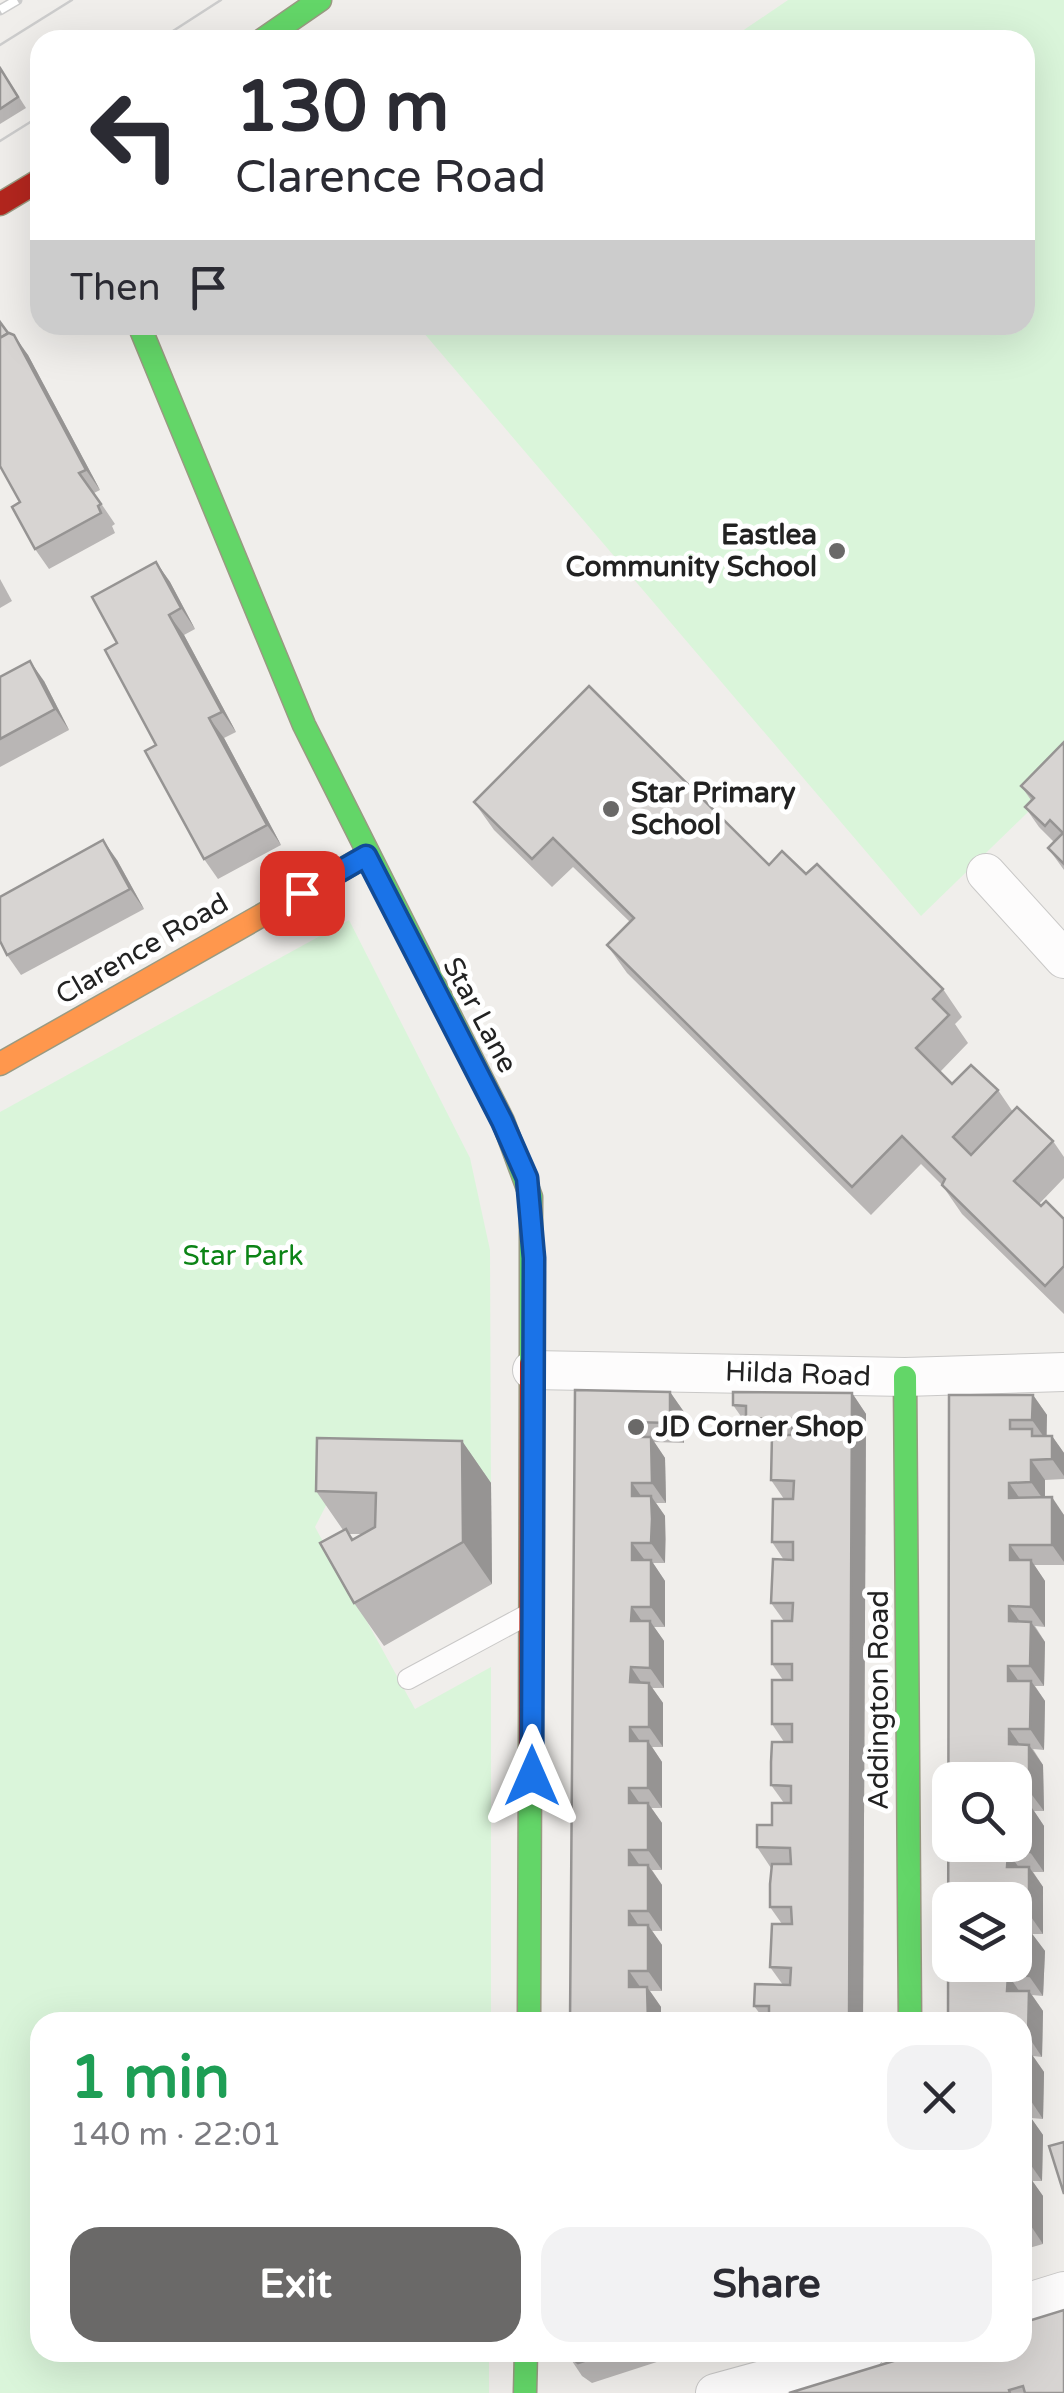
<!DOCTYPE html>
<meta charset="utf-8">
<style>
body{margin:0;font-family:"Varela Round",sans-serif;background:#f2f2f3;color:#2b2b33;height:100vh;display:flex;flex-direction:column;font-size:38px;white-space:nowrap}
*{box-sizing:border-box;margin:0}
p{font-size:32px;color:#7c7c81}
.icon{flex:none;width:55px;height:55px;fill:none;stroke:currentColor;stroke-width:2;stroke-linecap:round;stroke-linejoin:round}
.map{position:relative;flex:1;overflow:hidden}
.side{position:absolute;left:30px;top:2012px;width:1002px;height:350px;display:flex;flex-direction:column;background:#fff;border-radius:30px;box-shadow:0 10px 40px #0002}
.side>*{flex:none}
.banner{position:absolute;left:30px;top:30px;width:1005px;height:305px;border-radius:30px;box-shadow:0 10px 40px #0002;background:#fff;color:#2b2b33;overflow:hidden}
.fabs{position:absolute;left:932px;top:1762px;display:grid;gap:20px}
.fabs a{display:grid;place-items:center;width:100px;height:100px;border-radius:20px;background:#fff;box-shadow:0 10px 40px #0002;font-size:50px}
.pin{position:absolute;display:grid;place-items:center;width:85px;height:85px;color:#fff;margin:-42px;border-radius:20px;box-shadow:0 5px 15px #0006}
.me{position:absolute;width:110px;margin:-55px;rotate:0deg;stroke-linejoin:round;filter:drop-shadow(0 0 8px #0008)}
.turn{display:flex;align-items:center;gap:35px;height:210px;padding:0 40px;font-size:45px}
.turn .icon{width:130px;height:130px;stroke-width:2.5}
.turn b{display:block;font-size:70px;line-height:85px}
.then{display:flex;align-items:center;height:95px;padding:0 40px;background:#0003;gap:20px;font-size:38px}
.round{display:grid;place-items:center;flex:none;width:105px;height:105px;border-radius:30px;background:#f2f2f3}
.overview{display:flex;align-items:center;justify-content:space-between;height:170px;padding:0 40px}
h1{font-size:60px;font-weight:700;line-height:75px;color:#1e9e55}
.primary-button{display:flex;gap:20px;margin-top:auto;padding:20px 40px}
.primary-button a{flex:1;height:115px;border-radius:30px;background:#6a6968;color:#fff;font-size:40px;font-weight:700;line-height:115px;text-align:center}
.primary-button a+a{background:#f2f2f3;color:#2b2b33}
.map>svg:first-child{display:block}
.park{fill:#daf5da}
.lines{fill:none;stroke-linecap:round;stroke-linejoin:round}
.lane-casing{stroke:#c9c8c7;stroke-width:22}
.street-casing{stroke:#c9c8c7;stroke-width:40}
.fast-casing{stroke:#999a82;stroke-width:25}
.slow-casing{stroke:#999a82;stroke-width:25}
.jam-casing{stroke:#999a82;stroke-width:25}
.lane{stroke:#fdfcfc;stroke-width:20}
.street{stroke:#fdfcfc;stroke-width:38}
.fast{stroke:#63d668;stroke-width:22}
.slow{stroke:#ff974d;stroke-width:22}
.jam{stroke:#b3261e;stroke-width:22}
.tram{stroke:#ccc;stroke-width:2.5}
.rail-casing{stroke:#ccc;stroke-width:11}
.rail{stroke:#fff;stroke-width:8;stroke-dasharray:22;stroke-linecap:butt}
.wall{fill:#b9b6b5;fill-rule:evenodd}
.shaded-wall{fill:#969493}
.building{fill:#d7d4d2;stroke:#969493;stroke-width:2.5}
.route-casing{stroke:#114b97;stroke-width:25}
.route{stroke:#1a73e8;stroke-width:18}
.poi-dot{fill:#6a6968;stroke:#fff;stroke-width:4}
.labels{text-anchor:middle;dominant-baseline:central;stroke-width:10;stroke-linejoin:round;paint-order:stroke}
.poi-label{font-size:28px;font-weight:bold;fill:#222;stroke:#fff;text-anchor:start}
.street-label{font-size:28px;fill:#222;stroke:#fff}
.park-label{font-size:28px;fill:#0c8416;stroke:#fff}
</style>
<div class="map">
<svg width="1064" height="2393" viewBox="0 0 1064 2393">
<rect width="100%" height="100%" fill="#f0eeeb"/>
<g class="park">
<path d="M788 0H1064V777L921 916 417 325H1025V40H729Z"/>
<path d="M349 920 470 1158 490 1250 491 1483 339 1480 315 1527 415 1709 491 1667V2022H40V2352L489 2353V2393H0V1112Z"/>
</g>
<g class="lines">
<defs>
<path id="lane" d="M408 1679 525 1616"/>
<g id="street">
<path d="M986 873 1064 959"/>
<path d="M532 1370 905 1377 1064 1372"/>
<path d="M1022 2304 1064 2291"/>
<path d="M715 2393 865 2352"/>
</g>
<g id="fast">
<path d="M262 40 320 0"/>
<path d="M139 325 304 725 503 1121 531 1197V1364"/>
<path d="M905 1377 910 2022"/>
<path d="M529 2022 530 1761"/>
<path d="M525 2393 526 2352"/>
</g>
<path id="slow" d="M0 1064 366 856"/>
<g id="jam">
<path d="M0 204 40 180"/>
<path d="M530 1761 531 1364"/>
</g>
</defs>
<use href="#lane" class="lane-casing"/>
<use href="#street" class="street-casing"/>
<use href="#fast" class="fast-casing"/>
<use href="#slow" class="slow-casing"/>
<use href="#jam" class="jam-casing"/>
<use href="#lane" class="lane"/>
<use href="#street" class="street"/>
<use href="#fast" class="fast"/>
<use href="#slow" class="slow"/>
<use href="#jam" class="jam"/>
<g class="tram">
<path d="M159 40 221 0"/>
<path d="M0 45 72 0"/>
<path d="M0 141 40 116"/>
</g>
<defs>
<path id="rail" d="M0 10 17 0"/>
</defs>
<use href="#rail" class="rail-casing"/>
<use href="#rail" class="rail"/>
</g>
<g class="wall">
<path d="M0 67 26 108 0 124Z"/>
<path d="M8 333 28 355 100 490 94 493 115 524 112 526 115 533 49 569 35 549 20 502Z"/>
<path d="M156 562 170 582 195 629 184 635 236 732 224 738 281 845 218 879 204 859 156 745 117 643Z"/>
<path d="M0 579 12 601 0 608Z"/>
<path d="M0 677 44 681 69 730 0 767Z"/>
<path d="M1064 742V870L1048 848 1054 842 1039 827 1025 807 1031 800 1021 786Z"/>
<path d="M474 802 769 865 806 874 943 989 962 1017 955 1024 968 1043 940 1072 952 1084 998 1090 1013 1112 1053 1141 1064 1157V1178L1039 1204 1064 1219V1314L962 1214 942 1185 921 1164 871 1215 627 973 607 945 630 922 573 867 552 887 494 830Z"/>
<path d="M117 860 144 909 21 975 7 955Z"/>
<path d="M575 1390 670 1392 684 1412V1443L654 1442 665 1458 666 1503H656L665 1516 666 1539 665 1563H653L665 1581V1627H654L664 1641V1688H652L663 1703V1747H652L662 1762V1808H651L662 1823V1870H652L662 1885V1931H652L662 1945V1991H650L661 2007 570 2022Z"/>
<path d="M852 1393 866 1414 863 2022H766L754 2006 783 1985 770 1967 782 1924 770 1907 771 1868 757 1847 784 1803 771 1785 784 1742 772 1724 783 1680 772 1664 784 1621 771 1603 784 1560 772 1542 784 1499 771 1480 772 1438H760L752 1426 747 1425 733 1405Z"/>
<path d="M949 1395H1033L1047 1415V1436H1052L1064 1453V1479L1045 1480V1497L1064 1515V1565H1034L1045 1581V1627L1035 1626 1045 1642 1044 1686H1035L1045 1701 1044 1750 1033 1749 1043 1765 1044 1811H1034L1044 1826V1872H1033L1043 1887V1934H1032L1045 1951 1043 1996 1032 1995 1043 2011 1042 2057 1033 2056 1044 2072 1043 2119 1031 2118 1043 2135 1042 2181H1032L1043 2196V2244L1022 2250V2022H948ZM950 1780H1015V1845ZM1015 1900V1965H950Z"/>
<path d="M462 1441 491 1483 492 1584 384 1646 354 1603 343 1530 316 1491ZM349 1534H363L354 1539Z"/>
<path d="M1064 2310V2393H789Z"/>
<path d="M568 2352H667L666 2359 592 2383 582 2376 568 2355Z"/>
</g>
<g class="shaded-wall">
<path d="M14 335 28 355 100 490 86 470Z"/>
<path d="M156 562 170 582 195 629 181 608Z"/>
<path d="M169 615 184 635 236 732 222 712Z"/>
<path d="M30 661 44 681 69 730 55 709Z"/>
<path d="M209 718 224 738 281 845 267 825Z"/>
<path d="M103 840 117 860 144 909 130 889Z"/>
<path d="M670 1392 684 1412V1443L670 1423Z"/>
<path d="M852 1393 866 1414 863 2022H849Z"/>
<path d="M1033 1395 1047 1415 1046 1440 1032 1420Z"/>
<path d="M633 1422 647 1442 633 1437Z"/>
<path d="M1052 1436 1064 1453V1476L1052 1459Z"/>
<path d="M651 1437 665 1458 666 1503 652 1483Z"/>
<path d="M462 1441 491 1483 492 1584 463 1542Z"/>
<path d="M1031 1460 1045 1480V1502L1031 1482Z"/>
<path d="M632 1483 646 1503 632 1496Z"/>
<path d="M1009 1483 1023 1503 1009 1498Z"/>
<path d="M651 1496 665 1516V1563L651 1543Z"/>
<path d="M1052 1497 1064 1515V1562L1052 1545Z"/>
<path d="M632 1543 647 1563 632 1560Z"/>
<path d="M1010 1545 1024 1565 1010 1560Z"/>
<path d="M651 1560 665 1581V1627L651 1607Z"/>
<path d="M1031 1560 1045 1581V1627L1031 1607Z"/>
<path d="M1009 1606 1023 1626 1009 1621Z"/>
<path d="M632 1607 646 1627 631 1621Z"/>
<path d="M650 1621 664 1641V1688L650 1668Z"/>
<path d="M1031 1622 1045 1642 1044 1686 1030 1666Z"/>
<path d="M1008 1666 1022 1686 1008 1681Z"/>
<path d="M631 1667 645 1688 630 1682Z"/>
<path d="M1031 1681 1045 1701 1044 1750 1030 1729Z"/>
<path d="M649 1683 663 1703V1747L649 1727Z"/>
<path d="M630 1727 644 1747 630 1741Z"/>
<path d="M1009 1729 1023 1749 1009 1744Z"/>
<path d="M648 1741 662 1762V1808L648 1788Z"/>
<path d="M1029 1745 1043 1765 1044 1811 1029 1791Z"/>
<path d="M629 1788 643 1808 629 1803Z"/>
<path d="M648 1803 662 1823V1870L648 1850Z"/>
<path d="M1030 1805 1044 1826V1872L1030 1852Z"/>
<path d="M629 1850 643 1870 629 1865Z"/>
<path d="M1008 1852 1022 1872 1007 1867Z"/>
<path d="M648 1865 662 1885V1931L648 1911Z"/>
<path d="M1029 1867 1043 1887V1934L1029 1914Z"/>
<path d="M629 1911 643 1932 629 1925Z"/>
<path d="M648 1925 662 1945V1991L648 1971Z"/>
<path d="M1030 1931 1045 1951 1043 1996 1029 1976Z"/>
<path d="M629 1971 643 1991 629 1987Z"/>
<path d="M1008 1975 1022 1995 1007 1991Z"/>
<path d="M647 1987 661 2007V2022H648Z"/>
<path d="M1029 1991 1043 2011 1042 2057 1028 2036Z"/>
<path d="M1030 2052 1044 2072 1043 2119 1029 2098Z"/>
<path d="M1029 2115 1043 2135 1042 2181 1028 2161Z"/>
<path d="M1029 2176 1043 2196V2244L1029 2223Z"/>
</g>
<g class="building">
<path d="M0 68 18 97 0 109Z"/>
<path d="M0 322 8 333 0 338Z"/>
<path d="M9 333 14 335 86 470 79 473 101 504 98 506 101 513 35 549 12 507 20 502 0 466V338Z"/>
<path d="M156 562 181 608 169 615 222 712 209 718 267 825 204 859 145 751 156 745 105 650 117 643 92 597Z"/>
<path d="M30 661 55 709 0 739V677Z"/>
<path d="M589 686 769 865 782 851 806 874 817 864 943 989 933 999 949 1015 916 1048 952 1084 971 1065 998 1090 953 1137 971 1155 1017 1107 1053 1141 1014 1181 1041 1206 1046 1201 1064 1219V1266L1045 1286 942 1185 945 1179 902 1136 852 1187 607 945 634 918 553 838 532 859 474 802Z"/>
<path d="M1064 742V864L1048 848 1063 833 1050 820 1045 826 1025 807 1034 798 1021 786Z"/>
<path d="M103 840 130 889 7 955 0 941V897Z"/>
<path d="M575 1390 670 1392V1423L633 1422V1437H651L652 1483H632V1496H651L652 1519 651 1543H632V1560H651V1607H632L631 1621H650V1668L631 1667 630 1682 649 1683V1727H630V1741H648V1788H629V1803H648V1850H629V1865H648V1911H629V1925H648V1971H629V1987H647L648 2022H570Z"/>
<path d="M733 1392 852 1393 849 2022H769V2006H754L755 1984 790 1985 791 1968 770 1967 772 1924H792L791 1907H770V1884L772 1864H791L790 1848 757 1847V1825H772V1803H791V1786L771 1785V1762L772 1742H792V1724H772V1680H792V1664H772V1621H792L793 1603H771L773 1559 793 1560V1542H772L773 1499H793L794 1481 771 1480 772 1435H792V1419L746 1418V1406L733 1405Z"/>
<path d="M949 1395H1033L1032 1420H1010V1429H1032V1436H1052V1459L1031 1460V1482L1009 1483V1498L1052 1497V1545H1010V1560H1031V1607L1009 1606V1621L1031 1622 1030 1666H1008V1681H1031L1030 1729H1009V1744L1029 1745V1791H1015V1780H950V1845H1015V1805H1030V1852H1008L1007 1867H1029V1914H1015V1900H950V1965H1015V1931H1030L1029 1976 1008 1975 1007 1991H1029L1028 2036H1022V2022H948Z"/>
<path d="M317 1438 462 1441 463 1542 354 1603 320 1543 346 1529 352 1540 375 1527 376 1493 316 1491Z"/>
<path d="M1022 2052H1030L1029 2098H1022Z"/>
<path d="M1022 2115H1029L1028 2161H1022Z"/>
<path d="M1064 2142V2194L1049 2146Z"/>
<path d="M1022 2176H1029V2223L1022 2226Z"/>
<path d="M1064 2310V2393H1025L1023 2386 1009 2390 1010 2393H789L923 2352H1022V2323Z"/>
<path d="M568 2352H611L578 2363 568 2355Z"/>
</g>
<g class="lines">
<defs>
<path id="route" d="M302 893 366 856 502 1121 527 1178 534 1258 532 1776"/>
</defs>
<use href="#route" class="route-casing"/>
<use href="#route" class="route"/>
</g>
<g class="poi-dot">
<circle cx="837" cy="551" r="10"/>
<circle cx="611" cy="809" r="10"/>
<circle cx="636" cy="1427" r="10"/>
</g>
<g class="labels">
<g class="poi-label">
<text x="817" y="535" text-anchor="end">Eastlea<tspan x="817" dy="32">Community School</tspan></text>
<text x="631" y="793">Star Primary<tspan x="631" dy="32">School</tspan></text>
<text x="656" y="1427">JD Corner Shop</text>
</g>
<g class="street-label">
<text transform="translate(142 949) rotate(-30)">Clarence Road</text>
<text transform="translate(480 1015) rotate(62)">Star Lane</text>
<text transform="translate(798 1374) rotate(2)">Hilda Road</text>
<text transform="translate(879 1700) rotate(-90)">Addington Road</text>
</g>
<g class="park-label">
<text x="243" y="1256">Star Park</text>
</g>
</g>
</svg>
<div class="fabs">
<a><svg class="icon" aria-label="search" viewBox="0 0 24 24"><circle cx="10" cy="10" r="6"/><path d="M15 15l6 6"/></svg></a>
<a><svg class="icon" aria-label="layers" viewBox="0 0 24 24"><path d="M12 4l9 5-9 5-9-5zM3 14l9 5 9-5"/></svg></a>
</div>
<div class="pin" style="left:302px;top:893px;background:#d93025"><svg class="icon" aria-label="arrive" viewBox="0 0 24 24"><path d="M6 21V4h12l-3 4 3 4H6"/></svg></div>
<svg class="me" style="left:532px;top:1776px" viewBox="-20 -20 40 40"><path d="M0-17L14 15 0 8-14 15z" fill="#1a73e8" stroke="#fff" stroke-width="4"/></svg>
<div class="banner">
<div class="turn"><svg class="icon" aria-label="left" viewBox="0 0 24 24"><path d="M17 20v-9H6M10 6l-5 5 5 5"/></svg><div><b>130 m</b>Clarence Road</div></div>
<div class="then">Then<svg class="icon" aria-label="arrive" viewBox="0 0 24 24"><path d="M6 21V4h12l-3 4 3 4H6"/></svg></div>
</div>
<section class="side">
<div class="overview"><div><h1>1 min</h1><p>140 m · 22:01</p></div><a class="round"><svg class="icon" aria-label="close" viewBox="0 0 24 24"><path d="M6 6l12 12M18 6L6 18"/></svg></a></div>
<div class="primary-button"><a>Exit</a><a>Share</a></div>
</section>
</div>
